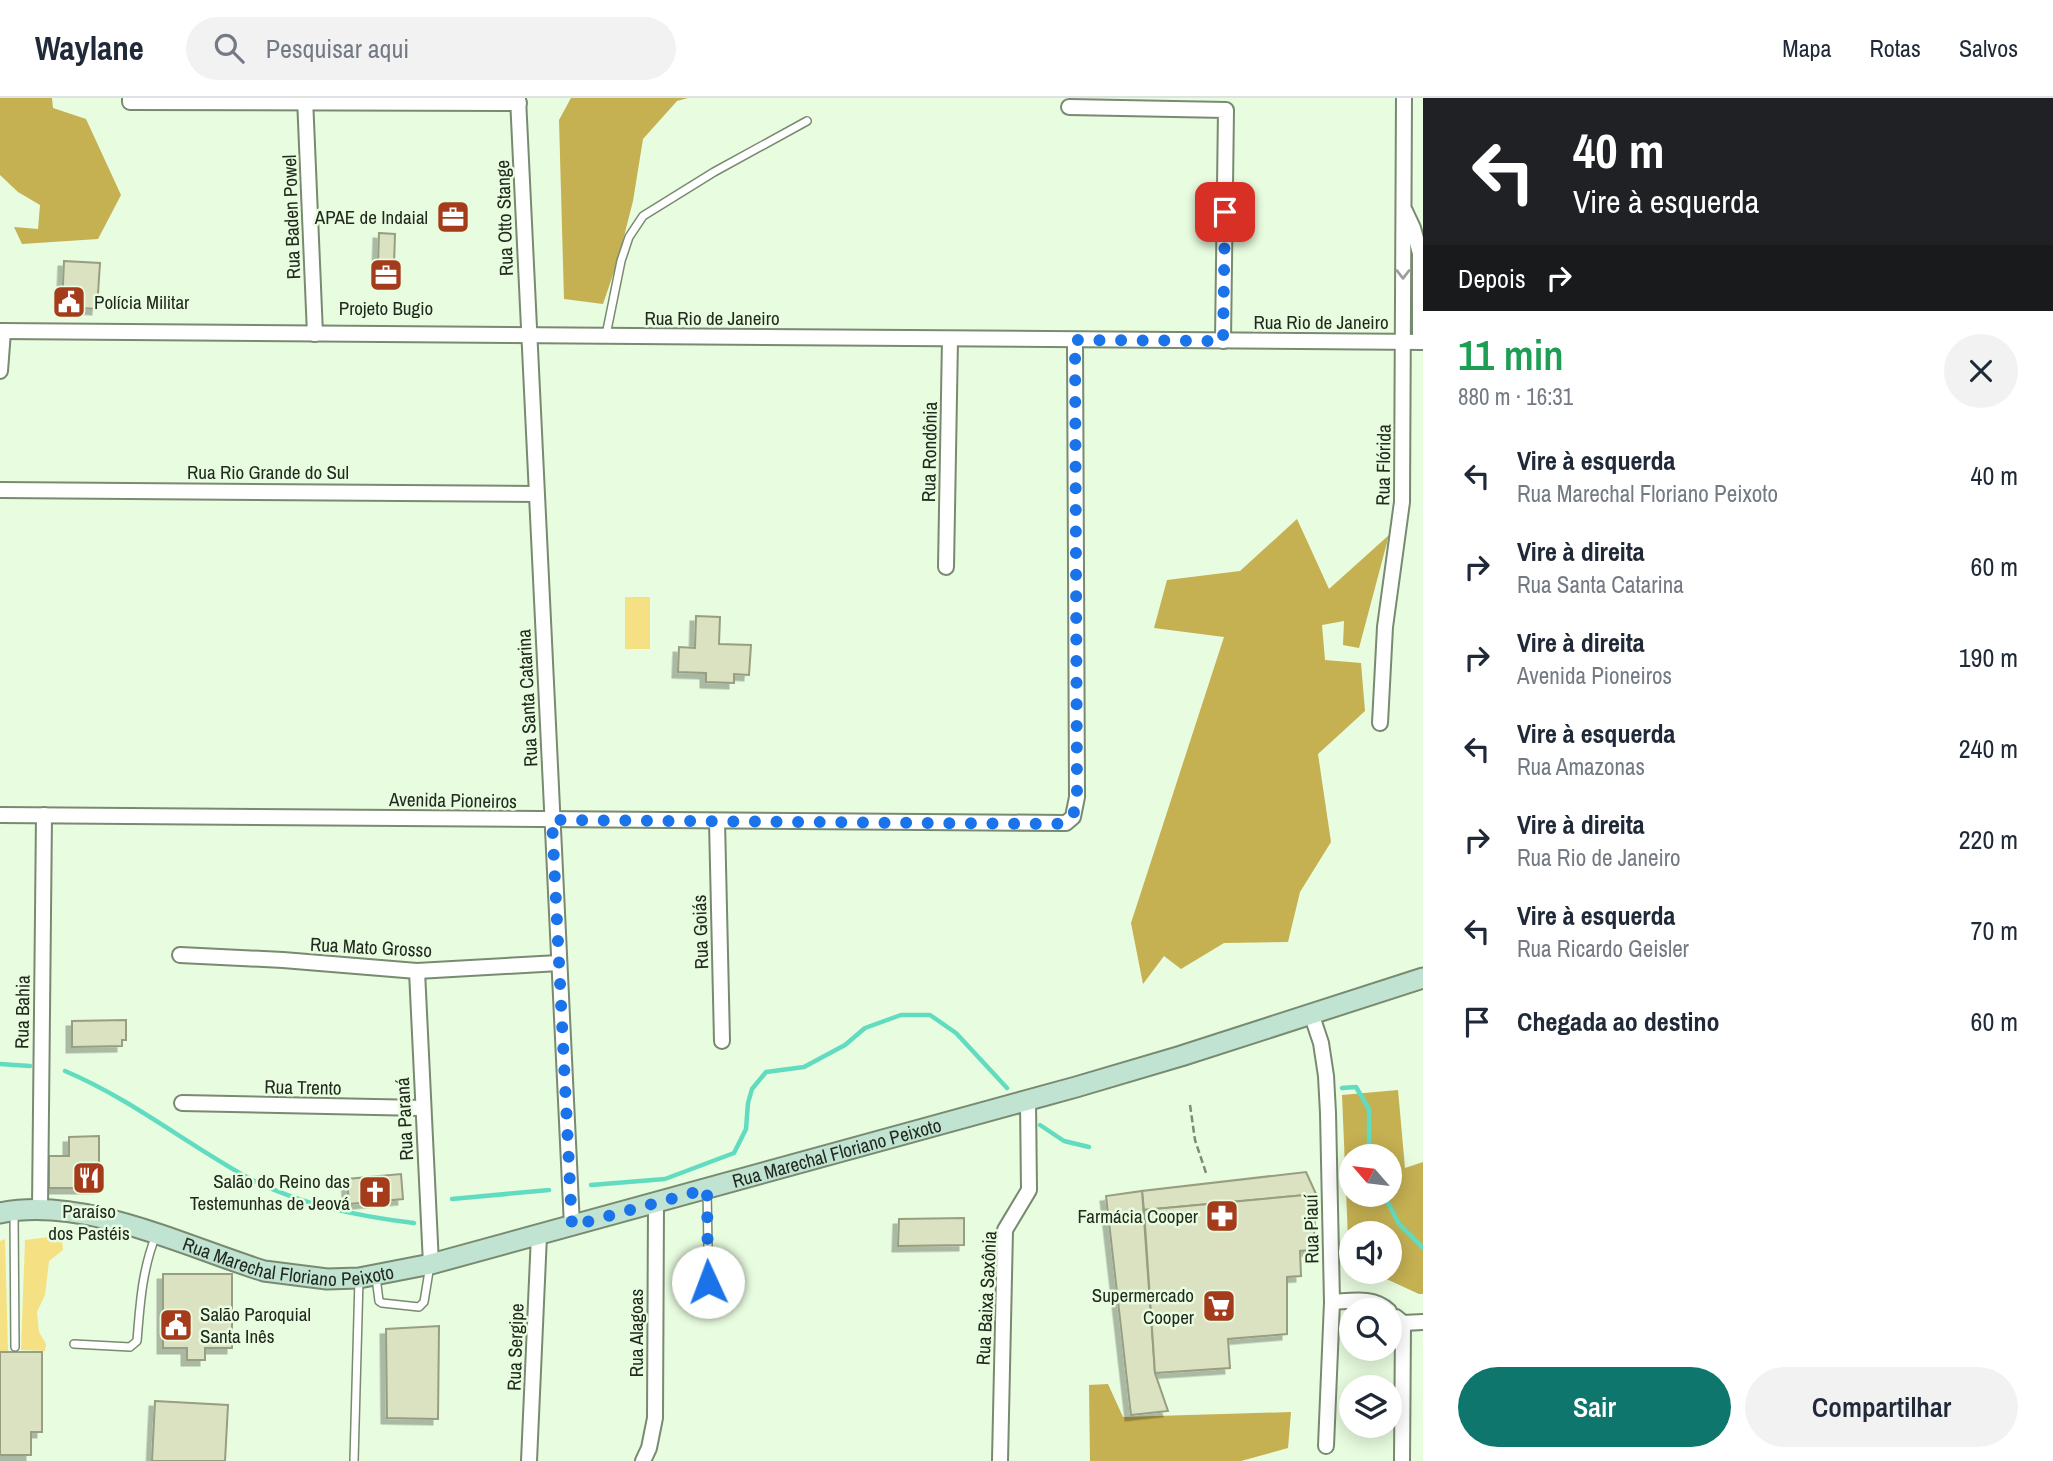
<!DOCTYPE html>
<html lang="pt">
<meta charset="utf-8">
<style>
body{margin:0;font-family:"Archivo Narrow",sans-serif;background:#f2f2f3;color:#1f2937;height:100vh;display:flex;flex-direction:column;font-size:26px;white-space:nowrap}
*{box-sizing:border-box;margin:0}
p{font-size:23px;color:#747a83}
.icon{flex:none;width:38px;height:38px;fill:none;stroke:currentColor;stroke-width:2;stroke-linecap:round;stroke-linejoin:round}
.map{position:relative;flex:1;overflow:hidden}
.sheet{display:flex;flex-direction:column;background:#fff;width:630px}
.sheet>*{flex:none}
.guide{background:#202124;color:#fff;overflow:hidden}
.needle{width:46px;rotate:298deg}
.tools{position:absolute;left:1339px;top:1046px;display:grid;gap:14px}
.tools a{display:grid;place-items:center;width:63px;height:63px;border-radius:50%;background:#fff;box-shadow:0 4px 18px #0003;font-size:35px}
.pin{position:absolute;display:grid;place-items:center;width:60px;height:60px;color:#fff;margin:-30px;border-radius:14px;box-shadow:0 4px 10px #0006}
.me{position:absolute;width:77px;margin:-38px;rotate:358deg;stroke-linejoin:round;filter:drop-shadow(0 0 5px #0008)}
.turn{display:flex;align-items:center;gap:24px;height:147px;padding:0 35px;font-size:32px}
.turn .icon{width:91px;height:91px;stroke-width:2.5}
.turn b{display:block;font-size:49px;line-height:60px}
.then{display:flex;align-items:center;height:66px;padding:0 35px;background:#0003;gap:14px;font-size:26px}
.round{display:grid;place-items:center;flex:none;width:74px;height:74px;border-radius:37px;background:#f2f2f3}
.head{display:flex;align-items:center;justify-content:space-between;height:119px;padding:0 35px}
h1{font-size:42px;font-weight:600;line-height:52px;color:#1e9e55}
.primary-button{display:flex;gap:14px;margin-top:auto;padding:14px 35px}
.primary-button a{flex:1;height:80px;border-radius:42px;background:#0f766e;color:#fff;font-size:28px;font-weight:600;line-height:80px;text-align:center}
.primary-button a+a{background:#f2f2f3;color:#1f2937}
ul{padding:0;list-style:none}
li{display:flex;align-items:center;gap:21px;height:91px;padding:0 35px}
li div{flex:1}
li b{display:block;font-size:26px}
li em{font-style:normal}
header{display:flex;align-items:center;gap:42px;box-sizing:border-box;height:98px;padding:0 35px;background:#fff;border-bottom:2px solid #e0e1e3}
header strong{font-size:33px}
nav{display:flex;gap:38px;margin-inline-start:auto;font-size:24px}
.search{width:490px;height:63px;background:#f2f2f3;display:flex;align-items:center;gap:18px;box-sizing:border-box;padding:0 24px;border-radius:38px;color:#747a83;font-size:26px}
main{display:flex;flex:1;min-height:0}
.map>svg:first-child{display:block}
.green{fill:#f5e083}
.forest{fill:#c5b052;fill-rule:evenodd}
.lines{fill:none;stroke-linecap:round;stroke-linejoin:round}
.stream{stroke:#62dcc1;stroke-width:4.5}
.building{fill:#dbe2c2;stroke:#989e80;stroke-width:2;filter:url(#shadow)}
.service-casing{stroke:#788a70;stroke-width:10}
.minor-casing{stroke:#788a70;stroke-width:18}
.secondary-casing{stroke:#788a70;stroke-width:23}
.path{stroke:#7e8b78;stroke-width:2.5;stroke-dasharray:7 3.5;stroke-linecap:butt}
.service{stroke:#fff;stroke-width:7}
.minor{stroke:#fff;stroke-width:14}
.secondary{stroke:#c1e3d2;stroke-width:19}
.oneway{stroke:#9c9f9a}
.route{stroke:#1a73e8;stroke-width:12;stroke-dasharray:0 21.6}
.labels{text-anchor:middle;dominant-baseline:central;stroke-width:5;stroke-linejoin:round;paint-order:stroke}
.street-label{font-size:19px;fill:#222a1f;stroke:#e8fcdf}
.poi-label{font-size:19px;fill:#222a1f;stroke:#e8fcdf;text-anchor:end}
</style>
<header>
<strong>Waylane</strong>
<div class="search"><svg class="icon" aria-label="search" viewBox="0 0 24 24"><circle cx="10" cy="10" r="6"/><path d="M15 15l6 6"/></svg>Pesquisar aqui</div>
<nav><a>Mapa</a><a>Rotas</a><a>Salvos</a></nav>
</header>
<main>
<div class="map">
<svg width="1423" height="1363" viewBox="0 0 1423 1363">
<defs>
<filter id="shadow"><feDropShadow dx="-5.5" dy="5.5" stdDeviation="0" flood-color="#0004"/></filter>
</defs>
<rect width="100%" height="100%" fill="#e8fcdf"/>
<g class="green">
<rect x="625" y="499" width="25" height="52"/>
<path d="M57 1138 62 1140 63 1152 49 1163 45 1197 37 1214 39 1234 46 1246 45 1253 21 1252 25 1142Z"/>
<path d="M5 1141 8 1253 0 1254V1143Z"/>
</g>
<g class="forest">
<path d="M0 0H52L53 10 86 21 121 97 98 141 22 146 14 129 38 131 40 107 18 94 0 77Z"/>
<path d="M571 0H688L677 3 643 41 633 103 618 162 603 206 564 201 559 22Z"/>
<path d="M1297 421 1329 491 1389 437 1359 550 1343 547 1344 523 1322 527 1325 562 1361 565 1365 613 1318 656 1331 744 1300 794 1288 844 1224 845 1181 871 1164 858 1143 886 1131 825 1224 539 1154 530 1167 482 1240 473Z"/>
<path d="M1398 992 1405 1070 1423 1064V1196H1419L1371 1174H1390V1136H1351V1165L1349 1164 1342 997ZM1351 1059H1390V1097H1351Z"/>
<path d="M1108 1286 1123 1319 1291 1314 1288 1350 1241 1363H1090L1089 1287Z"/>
</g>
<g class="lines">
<g class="stream">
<path d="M0 966 30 968"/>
<path d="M65 973C129 1000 184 1044 245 1078 297 1106 356 1118 414 1125"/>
<path d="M1342 990 1356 989 1369 1011V1059"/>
<path d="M1040 1027 1064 1043 1089 1049"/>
<path d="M591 1087 665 1081 734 1055 746 1031 748 1005 752 991 766 974 804 969 845 947 865 930 901 917H930L956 935 1007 990"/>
<path d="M1384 1097 1399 1126 1423 1150"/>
<path d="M452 1101 549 1092"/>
</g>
</g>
<g class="building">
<path d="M379 135 395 136 394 167 378 166Z"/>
<path d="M64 163 100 165 97 211 62 209Z"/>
<path d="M696 518 720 519 719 546 751 547 749 577 734 576V585L706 584V575L678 574 679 549 695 550Z"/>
<path d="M126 922V942H122V948L72 949V923Z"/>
<path d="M99 1038V1090H49V1058H69V1039Z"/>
<path d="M1306 1074 1316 1096 1144 1112 1142 1093Z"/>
<path d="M401 1076 403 1101 349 1106 347 1081Z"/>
<path d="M1142 1093 1155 1275 1168 1313 1131 1317 1106 1098Z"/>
<path d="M1316 1096 1314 1140H1309L1310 1152 1300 1153 1301 1178 1287 1179V1236L1228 1241 1230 1270 1155 1275 1144 1112Z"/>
<path d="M964 1120V1147L898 1148 899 1121Z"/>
<path d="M163 1176H232V1250H205V1262H187V1250H163Z"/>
<path d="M439 1228 438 1321 387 1320 386 1231Z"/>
<path d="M0 1254H42V1334H31V1357H0Z"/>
<path d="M155 1303 228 1307 225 1363H152Z"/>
</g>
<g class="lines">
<defs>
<g id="service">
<path d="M606 237 621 163 629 139 643 118 714 74 807 23"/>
<path d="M707 1091 709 1209"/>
<path d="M14 1117 15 1249"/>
<path d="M376 1179 379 1203 382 1205 419 1209 424 1204 430 1167"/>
<path d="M74 1246 130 1249 137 1243C140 1206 142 1172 156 1137"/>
<path d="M354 1363 359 1181"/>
</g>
<g id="minor">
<path d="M130 0V4L519 5"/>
<path d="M305 0 315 236"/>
<path d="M518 0 572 1128"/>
<path d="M1069 9 1226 12 1223 243"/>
<path d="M1405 113 1413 130 1420 155V244"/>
<path d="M0 233 1423 244"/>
<path d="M0 273 3 233"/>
<path d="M0 392 536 396"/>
<path d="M946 469 950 241"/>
<path d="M1380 625 1385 529 1402 404 1404 0"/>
<path d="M0 717 1066 725 1073 719 1077 699 1075 242"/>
<path d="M717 723 722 943"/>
<path d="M180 857 283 862 417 873 559 865"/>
<path d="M417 873 431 1166"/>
<path d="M1311 915 1321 945 1326 978 1328 1015 1332 1204 1326 1348"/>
<path d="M182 1005 423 1010"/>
<path d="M40 1111 44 717"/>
<path d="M1332 1204C1352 1203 1373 1198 1389 1213"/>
<path d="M1396 1219 1403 1225 1423 1224"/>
<path d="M529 1363 539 1137"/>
<path d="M643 1363 649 1350 655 1320 656 1105"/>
<path d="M1000 1363 1005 1132 1029 1092 1028 1003"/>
<path d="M1402 1363 1403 1225"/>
</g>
<g id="secondary">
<path id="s1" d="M0 1115C84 1098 184 1148 264 1173L327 1181 359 1180 431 1166 1076 989 1181 958 1423 880"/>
</g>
</defs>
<use href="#service" class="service-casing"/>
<use href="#minor" class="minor-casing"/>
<use href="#secondary" class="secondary-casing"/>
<path class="path" d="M1190 1007 1195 1042 1207 1078"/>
<use href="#service" class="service"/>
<use href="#minor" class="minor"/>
<use href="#secondary" class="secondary"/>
</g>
<defs><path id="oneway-chevron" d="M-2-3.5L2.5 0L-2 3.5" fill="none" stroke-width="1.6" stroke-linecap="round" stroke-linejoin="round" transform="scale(1.75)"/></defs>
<use class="oneway" href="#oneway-chevron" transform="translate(1403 176) rotate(90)"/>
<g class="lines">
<path class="route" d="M708 1184 707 1091 572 1128 552 722 1056 726C1073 724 1075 715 1077 699L1075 242 1223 243 1225 114"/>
</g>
<defs>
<symbol id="office-square" viewBox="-11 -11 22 22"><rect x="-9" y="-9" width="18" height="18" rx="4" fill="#a43c1c" stroke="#e8fcdf"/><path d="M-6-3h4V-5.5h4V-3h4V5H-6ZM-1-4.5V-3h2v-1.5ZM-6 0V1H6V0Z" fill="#fff"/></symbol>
<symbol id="civic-square" viewBox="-11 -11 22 22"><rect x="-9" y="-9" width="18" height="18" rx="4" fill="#a43c1c" stroke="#e8fcdf"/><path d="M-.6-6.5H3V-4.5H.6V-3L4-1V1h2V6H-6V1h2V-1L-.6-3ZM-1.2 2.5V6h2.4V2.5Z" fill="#fff"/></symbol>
<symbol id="restaurant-square" viewBox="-11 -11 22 22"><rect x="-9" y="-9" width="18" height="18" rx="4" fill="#a43c1c" stroke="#e8fcdf"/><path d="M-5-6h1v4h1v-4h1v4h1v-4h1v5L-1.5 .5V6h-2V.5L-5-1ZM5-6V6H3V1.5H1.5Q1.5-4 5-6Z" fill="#fff"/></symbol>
<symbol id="church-square" viewBox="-11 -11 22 22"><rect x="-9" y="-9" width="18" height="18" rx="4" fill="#a43c1c" stroke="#e8fcdf"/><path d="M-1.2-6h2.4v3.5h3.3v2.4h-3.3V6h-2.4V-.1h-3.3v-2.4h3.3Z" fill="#fff"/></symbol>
<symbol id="pharmacy-square" viewBox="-11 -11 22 22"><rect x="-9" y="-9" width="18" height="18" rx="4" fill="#a43c1c" stroke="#e8fcdf"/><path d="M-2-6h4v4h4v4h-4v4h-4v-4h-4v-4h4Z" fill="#fff"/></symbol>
<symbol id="supermarket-square" viewBox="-11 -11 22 22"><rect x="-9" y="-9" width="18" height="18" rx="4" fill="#a43c1c" stroke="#e8fcdf"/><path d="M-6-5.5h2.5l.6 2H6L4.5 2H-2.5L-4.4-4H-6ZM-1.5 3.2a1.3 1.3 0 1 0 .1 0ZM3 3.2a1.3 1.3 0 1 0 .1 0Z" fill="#fff"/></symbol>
</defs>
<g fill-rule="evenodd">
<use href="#office-square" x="434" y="100" width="38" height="38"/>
<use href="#office-square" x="367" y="158" width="38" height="38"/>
<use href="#civic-square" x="50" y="185" width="38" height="38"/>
<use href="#restaurant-square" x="70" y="1061" width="38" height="38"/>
<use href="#church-square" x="356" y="1075" width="38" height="38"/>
<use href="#pharmacy-square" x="1203" y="1099" width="38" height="38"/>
<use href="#supermarket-square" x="1200" y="1189" width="38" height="38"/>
<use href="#civic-square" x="157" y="1208" width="38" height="38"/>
</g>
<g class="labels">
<g class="street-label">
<text transform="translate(291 119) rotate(-92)">Rua Baden Powel</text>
<text transform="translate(504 120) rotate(-92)">Rua Otto Stange</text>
<text x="712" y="220">Rua Rio de Janeiro</text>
<text x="1321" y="224">Rua Rio de Janeiro</text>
<text transform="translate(929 354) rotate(-89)">Rua Rondônia</text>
<text transform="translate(1383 367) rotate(-89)">Rua Flórida</text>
<text x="268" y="374">Rua Rio Grande do Sul</text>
<text transform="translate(527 600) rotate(-93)">Rua Santa Catarina</text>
<text transform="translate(453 702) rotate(1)">Avenida Pioneiros</text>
<text transform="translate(700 834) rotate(-92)">Rua Goiás</text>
<text transform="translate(371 849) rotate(3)">Rua Mato Grosso</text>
<text transform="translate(22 914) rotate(-89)">Rua Bahia</text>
<text transform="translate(303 989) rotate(1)">Rua Trento</text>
<text transform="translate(404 1021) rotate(-93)">Rua Paraná</text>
<text stroke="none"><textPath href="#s1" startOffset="863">Rua Marechal Floriano Peixoto</textPath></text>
<text transform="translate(1311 1131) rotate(-91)">Rua Piauí</text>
<text stroke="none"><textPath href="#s1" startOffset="296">Rua Marechal Floriano Peixoto</textPath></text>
<text transform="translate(986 1200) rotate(-87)">Rua Baixa Saxônia</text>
<text transform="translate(636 1235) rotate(-90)">Rua Alagoas</text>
<text transform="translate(515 1249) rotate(-88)">Rua Sergipe</text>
</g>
<g class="poi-label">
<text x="428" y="119">APAE de Indaial</text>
<text x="94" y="204" text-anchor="start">Polícia Militar</text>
<text x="386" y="210" text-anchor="middle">Projeto Bugio</text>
<text x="350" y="1083">Salão do Reino das<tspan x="350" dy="22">Testemunhas de Jeová</tspan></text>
<text x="89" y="1113" text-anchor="middle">Paraíso<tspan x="89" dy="22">dos Pastéis</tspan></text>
<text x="1198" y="1118">Farmácia Cooper</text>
<text x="1194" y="1197">Supermercado<tspan x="1194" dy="22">Cooper</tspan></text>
<text x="200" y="1216" text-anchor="start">Salão Paroquial<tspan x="200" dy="22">Santa Inês</tspan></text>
</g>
</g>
</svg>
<div class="tools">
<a><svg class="needle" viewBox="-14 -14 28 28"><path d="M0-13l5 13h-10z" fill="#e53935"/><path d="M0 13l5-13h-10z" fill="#747a83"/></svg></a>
<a><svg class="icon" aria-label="sound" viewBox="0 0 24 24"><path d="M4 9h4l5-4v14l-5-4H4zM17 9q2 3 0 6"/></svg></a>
<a><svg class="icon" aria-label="search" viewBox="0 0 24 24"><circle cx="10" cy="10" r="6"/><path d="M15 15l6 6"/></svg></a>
<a><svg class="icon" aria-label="layers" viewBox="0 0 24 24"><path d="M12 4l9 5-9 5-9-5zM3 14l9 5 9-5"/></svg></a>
</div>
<div class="pin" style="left:1225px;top:114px;background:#d93025"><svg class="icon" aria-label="arrive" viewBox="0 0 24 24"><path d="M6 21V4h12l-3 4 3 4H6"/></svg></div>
<svg class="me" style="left:708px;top:1184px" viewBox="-20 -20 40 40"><circle r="19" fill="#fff"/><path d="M0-13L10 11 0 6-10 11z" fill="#1a73e8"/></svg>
</div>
<section class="sheet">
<div class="guide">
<div class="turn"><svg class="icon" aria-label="left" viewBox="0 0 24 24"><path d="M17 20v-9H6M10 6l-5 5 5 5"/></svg><div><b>40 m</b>Vire à esquerda</div></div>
<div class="then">Depois<svg class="icon" aria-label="right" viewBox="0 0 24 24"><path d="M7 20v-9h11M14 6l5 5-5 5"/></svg></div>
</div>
<div class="head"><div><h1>11 min</h1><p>880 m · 16:31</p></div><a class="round"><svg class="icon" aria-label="close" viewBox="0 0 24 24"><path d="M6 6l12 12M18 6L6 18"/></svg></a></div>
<ul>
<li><svg class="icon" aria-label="left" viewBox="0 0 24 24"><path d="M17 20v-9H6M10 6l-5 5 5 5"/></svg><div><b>Vire à esquerda</b><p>Rua Marechal Floriano Peixoto</p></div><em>40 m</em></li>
<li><svg class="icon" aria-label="right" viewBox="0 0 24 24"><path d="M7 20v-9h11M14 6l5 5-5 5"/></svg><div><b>Vire à direita</b><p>Rua Santa Catarina</p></div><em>60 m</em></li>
<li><svg class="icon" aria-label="right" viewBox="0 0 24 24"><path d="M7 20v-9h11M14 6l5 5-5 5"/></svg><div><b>Vire à direita</b><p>Avenida Pioneiros</p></div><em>190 m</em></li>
<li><svg class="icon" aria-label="left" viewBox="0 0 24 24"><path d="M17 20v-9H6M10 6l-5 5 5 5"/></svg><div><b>Vire à esquerda</b><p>Rua Amazonas</p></div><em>240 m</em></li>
<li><svg class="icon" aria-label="right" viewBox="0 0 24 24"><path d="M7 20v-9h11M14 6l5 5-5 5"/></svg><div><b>Vire à direita</b><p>Rua Rio de Janeiro</p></div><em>220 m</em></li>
<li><svg class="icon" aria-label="left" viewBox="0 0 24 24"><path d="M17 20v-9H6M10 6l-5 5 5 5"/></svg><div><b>Vire à esquerda</b><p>Rua Ricardo Geisler</p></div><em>70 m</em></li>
<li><svg class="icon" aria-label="arrive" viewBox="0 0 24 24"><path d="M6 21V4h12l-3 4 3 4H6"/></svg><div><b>Chegada ao destino</b></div><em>60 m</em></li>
</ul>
<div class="primary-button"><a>Sair</a><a>Compartilhar</a></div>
</section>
</main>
